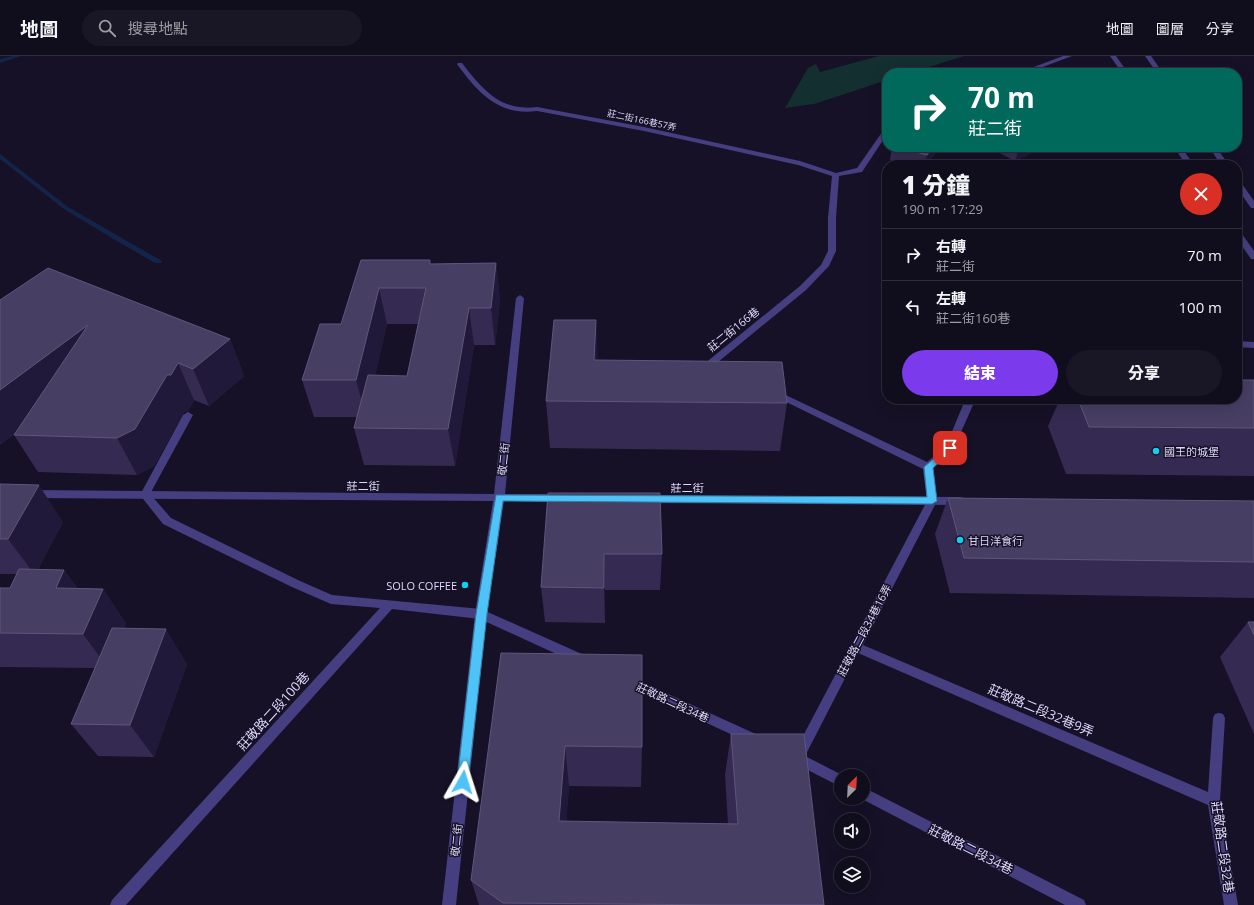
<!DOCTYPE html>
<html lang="zh-TW">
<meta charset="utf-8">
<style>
body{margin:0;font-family:"Open Sans","Noto Sans TC",sans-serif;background:#191625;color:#f1f3f6;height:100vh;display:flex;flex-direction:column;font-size:15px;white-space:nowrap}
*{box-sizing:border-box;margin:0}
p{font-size:13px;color:#9c9ca3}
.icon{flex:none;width:22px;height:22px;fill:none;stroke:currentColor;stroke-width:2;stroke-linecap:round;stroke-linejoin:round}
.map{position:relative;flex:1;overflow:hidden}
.side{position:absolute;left:882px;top:104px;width:360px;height:244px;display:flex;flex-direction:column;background:#100d1c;border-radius:16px;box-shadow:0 4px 16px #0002,0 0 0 1px #302d3b}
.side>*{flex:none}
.guide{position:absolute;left:882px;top:12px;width:360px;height:84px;border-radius:16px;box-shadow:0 4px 16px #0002,0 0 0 1px #302d3b;background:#00695c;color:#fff;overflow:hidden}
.needle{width:26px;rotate:24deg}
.tools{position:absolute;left:834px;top:713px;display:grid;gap:8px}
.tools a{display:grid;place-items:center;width:36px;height:36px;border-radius:50%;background:#100d1c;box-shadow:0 4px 16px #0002,0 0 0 1px #302d3b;font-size:20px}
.pin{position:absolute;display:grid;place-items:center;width:34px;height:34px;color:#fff;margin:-17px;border-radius:8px;box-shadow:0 2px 6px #0006}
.me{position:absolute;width:44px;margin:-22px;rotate:6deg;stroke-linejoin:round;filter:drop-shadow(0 0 3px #0008)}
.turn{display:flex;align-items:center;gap:14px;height:84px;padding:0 20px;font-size:18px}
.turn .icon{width:52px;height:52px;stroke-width:2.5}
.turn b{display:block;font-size:28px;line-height:34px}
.round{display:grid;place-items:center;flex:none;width:42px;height:42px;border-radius:21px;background:#191625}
.head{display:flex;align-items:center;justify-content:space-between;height:68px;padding:0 20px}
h1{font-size:24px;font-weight:800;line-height:30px}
.button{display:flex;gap:8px;margin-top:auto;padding:8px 20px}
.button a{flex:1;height:46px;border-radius:24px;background:#7c3aed;color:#fff;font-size:16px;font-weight:800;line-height:46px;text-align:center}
.button a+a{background:#191625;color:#f1f3f6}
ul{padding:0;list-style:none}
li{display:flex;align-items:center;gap:12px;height:52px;padding:0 20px;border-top:1px solid #302d3b}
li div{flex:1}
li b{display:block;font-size:15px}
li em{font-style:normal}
header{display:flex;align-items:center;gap:24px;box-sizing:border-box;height:56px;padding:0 20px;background:#100d1c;border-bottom:1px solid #302d3b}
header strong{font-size:19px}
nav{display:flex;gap:22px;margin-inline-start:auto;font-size:14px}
.search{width:280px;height:36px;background:#191625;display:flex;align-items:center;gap:10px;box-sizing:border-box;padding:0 14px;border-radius:22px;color:#9c9ca3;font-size:15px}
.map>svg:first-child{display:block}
.green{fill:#142f2f}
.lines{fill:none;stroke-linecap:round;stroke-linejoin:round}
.stream{fill:#122449;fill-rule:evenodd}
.service{fill:#453f81;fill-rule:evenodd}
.minor{fill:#453f81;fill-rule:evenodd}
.tertiary{fill:#453f81;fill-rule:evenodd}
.wall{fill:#352b52;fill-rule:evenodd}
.shaded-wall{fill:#211939}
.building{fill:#473e64;stroke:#5f567c}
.route{fill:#4fc3f7;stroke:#337fa1}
.poi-dot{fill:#12ceef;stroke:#161126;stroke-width:1.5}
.labels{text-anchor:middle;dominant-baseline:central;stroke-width:3;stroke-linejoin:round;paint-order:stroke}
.far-street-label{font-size:9px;fill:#ded8fc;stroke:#161126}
.street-label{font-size:11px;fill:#ded8fc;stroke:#161126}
.poi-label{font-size:11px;fill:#ded8fc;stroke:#161126;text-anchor:start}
.near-street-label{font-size:13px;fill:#ded8fc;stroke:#161126}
</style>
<header>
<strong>地圖</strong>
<div class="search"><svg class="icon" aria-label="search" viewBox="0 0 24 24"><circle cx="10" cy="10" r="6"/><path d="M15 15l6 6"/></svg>搜尋地點</div>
<nav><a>地圖</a><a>圖層</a><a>分享</a></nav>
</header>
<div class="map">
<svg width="1254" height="849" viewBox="0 0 1254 849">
<rect width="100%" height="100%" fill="#161126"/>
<path class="green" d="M879 0H964L910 17H887V24L814 48 785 52 808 12 816 8 820 16Z"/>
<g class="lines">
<g class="stream">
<path d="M12 0H21L0 7V3Z"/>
<path d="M0 98 68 151 162 205 161 207H155L115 184 64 153 0 103Z"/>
</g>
<g class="service">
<path d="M1063 0H1072L1027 17H1018Z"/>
<path d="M458 7H462C482 33 501 56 537 51L644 71 800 105 836 117 857 112 885 72 887 71V78L862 116 839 120 836 162V195L829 210 806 234 718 306 727 312 723 315 709 308 708 306 709 304 800 230 821 209 828 195V162L832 120 798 109 644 75 537 55C499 60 478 37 457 8Z"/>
<path d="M1237 285 1254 286V292L1237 291Z"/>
<path d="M775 334 927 406 946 390 963 349 965 347H971L973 349 953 394 933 412 937 445 863 589 1208 736 1213 662 1215 658 1219 657 1223 658 1225 662 1220 745 1238 849H1224L1208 749 858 597 805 700 844 720H841V731L792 706 790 702 792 698 794 697 927 445 923 413 772 339 770 337Z"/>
<path d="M188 356 193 359 150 438 171 462 300 525 332 539 481 553 584 599 586 603 584 607 580 608 576 607 480 563 392 553 126 849H110L112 844 380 552 331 548 292 531 163 468 140 439 183 359Z"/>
<path d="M631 621 760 680 762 684 760 688 756 690 752 688 627 630 625 626 627 622Z"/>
<path d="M863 731 1084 844 1086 849H1065L860 742H863Z"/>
</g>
<g class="minor">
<path d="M520 239 524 242 505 438H560L564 439 565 442 564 445 560 446 504 445 487 558 456 849H442L475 558 493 445 32 442 28 441 27 438 28 435 32 434 494 438 516 242Z"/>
<path d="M646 439 960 441 964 442 965 445 964 448 960 449 646 447 642 446 641 443 642 440Z"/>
</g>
<g class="tertiary">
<path d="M1110 0H1116L1128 17H1122Z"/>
<path d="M1145 0H1151L1163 17H1157Z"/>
<path d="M1174 91H1181L1194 109H1186Z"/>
<path d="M1209 91H1216L1229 109H1221Z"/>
<path d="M1237 125H1240L1254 145V152H1251L1237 132Z"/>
<path d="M1237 175H1240L1254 195V203H1251L1237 183Z"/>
</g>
</g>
<g class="wall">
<path d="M892 91H940L926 109H908L890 104Z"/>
<path d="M988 91H1043L1015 105Z"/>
<path d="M361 204 431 208 496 207 500 244 495 289H474L455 410 364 409 354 372 357 361H314L302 324 341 268ZM387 268H418L407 320 375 319Z"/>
<path d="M0 244 230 283 244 320 209 350 194 344 188 356H184L154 410 137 419 38 416 14 379 16 377 1 388H0Z"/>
<path d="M596 264 597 304 787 347 780 395 550 392 546 345Z"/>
<path d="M1254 324V420L1066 418 1048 370 1060 343H1237Z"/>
<path d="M0 428 63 466 38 513 64 514 77 532 103 533 126 568 124 573 187 608 154 701 98 700 71 668 95 612 0 611V532H10L17 518H0Z"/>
<path d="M548 437 662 498 660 534H605V567L545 566 541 531Z"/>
<path d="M948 442 1254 445V542L950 537 935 478Z"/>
<path d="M1248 566H1254V678L1220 601Z"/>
<path d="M501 597 642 691 641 731 569 730 566 765 728 768 725 719 731 678 824 849H479L471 824Z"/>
</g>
<g class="shaded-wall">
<path d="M933 91H940L926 109H924L927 99Z"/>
<path d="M1020 91H1043L1015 105Z"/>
<path d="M496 207 500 244 495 289 491 252Z"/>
<path d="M379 232 387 268 366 361 356 324Z"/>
<path d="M469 252 474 289 455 410 448 373Z"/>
<path d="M596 264 598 312 594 304Z"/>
<path d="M88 269 107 306 1 388 0 386V334Z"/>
<path d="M230 283 244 320 209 350 193 313Z"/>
<path d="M178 307 194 344 188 356H184L154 410 137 419 117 382 167 319Z"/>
<path d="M39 429 63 466 35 519 8 483Z"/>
<path d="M604 498 605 534V567L604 532Z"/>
<path d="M64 514 89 549 56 532Z"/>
<path d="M103 533 126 568 108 612 83 578Z"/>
<path d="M166 573 187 608 154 701 130 669Z"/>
<path d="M565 690 569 730 564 802 559 765Z"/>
</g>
<g class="building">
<path d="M897 91H933L927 99Z"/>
<path d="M361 204H430V208L496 207 491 252H469L448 373 354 372 368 319 407 320 426 232H379L356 324H302L320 268H341Z"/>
<path d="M48 212 230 283 193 313 178 307 171 319H167L135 373 117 382 14 379 88 269 0 334V244Z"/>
<path d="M554 264H596L594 304 782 306 787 347 546 345Z"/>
<path d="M1237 324H1254V372L1089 371 1078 343H1237Z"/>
<path d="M0 428 39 429 8 483H0Z"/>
<path d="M548 437H660L662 498H604V532L541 531Z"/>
<path d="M948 442 1254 445V506L964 502Z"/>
<path d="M19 513 64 514 56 532 103 533 83 578 0 577V532H10Z"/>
<path d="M1248 566H1254V579Z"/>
<path d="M112 572 166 573 130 669 71 668Z"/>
<path d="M501 597 642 599V691L565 690 559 765 738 768 731 678H804L824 849H727L503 847 471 824Z"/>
</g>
<path class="route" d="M950 389 953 390V394L933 412 937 445 932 448 503 445 487 558 468 726 467 730 463 732 459 730 457 726 476 558 496 439 927 441 924 411Z"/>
<g class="poi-dot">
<circle cx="1156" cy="395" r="4"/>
<circle cx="960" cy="484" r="4"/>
<circle cx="465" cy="529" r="4"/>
</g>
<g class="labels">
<g class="far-street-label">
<text transform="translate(642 64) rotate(12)">莊二街166巷57弄</text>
</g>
<g class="street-label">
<text transform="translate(733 273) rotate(-39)">莊二街166巷</text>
<text transform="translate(503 403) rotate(-84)">敬二街</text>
<text x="363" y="429">莊二街</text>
<text x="687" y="431">莊二街</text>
<text transform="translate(864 574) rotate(-62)">莊敬路二段34巷16弄</text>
<text transform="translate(673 646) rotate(25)">莊敬路二段34巷</text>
<text transform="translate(456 784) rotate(-84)">敬二街</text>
</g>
<g class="poi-label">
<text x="1164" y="395">國王的城堡</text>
<text x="968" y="484">甘日洋食行</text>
<text x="457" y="529" text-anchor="end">SOLO COFFEE</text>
</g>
<g class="near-street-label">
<text transform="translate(1041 654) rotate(23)">莊敬路二段32巷9弄</text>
<text transform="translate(273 655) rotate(-48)">莊敬路二段100巷</text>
<text transform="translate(1223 791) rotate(82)">莊敬路二段32巷</text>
<text transform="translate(971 793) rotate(27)">莊敬路二段34巷</text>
</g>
</g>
</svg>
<div class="tools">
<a><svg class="needle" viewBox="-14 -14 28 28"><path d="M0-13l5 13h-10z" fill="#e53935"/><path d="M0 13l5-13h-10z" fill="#9c9ca3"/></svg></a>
<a><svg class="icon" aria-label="sound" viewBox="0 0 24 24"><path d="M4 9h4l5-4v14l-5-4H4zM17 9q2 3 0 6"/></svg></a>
<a><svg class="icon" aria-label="layers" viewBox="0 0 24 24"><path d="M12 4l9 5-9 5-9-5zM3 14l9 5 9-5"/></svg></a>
</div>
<div class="pin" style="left:950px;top:392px;background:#d93025"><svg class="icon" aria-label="arrive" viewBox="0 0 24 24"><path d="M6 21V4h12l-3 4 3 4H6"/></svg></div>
<svg class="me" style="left:463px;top:726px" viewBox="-20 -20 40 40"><path d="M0-17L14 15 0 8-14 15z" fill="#4fc3f7" stroke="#fff" stroke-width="4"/></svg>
<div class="guide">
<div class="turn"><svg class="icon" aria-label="right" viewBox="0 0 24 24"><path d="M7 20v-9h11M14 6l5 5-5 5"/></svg><div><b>70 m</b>莊二街</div></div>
</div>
<section class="side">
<div class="head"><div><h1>1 分鐘</h1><p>190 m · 17:29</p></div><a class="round" style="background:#d93025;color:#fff"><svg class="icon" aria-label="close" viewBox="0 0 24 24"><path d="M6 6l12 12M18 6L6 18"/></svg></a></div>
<ul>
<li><svg class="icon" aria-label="right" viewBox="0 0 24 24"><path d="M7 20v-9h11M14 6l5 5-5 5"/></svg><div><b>右轉</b><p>莊二街</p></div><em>70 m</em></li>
<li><svg class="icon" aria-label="left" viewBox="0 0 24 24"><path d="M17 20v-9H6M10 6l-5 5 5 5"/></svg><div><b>左轉</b><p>莊二街160巷</p></div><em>100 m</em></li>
</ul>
<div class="button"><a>結束</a><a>分享</a></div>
</section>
</div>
